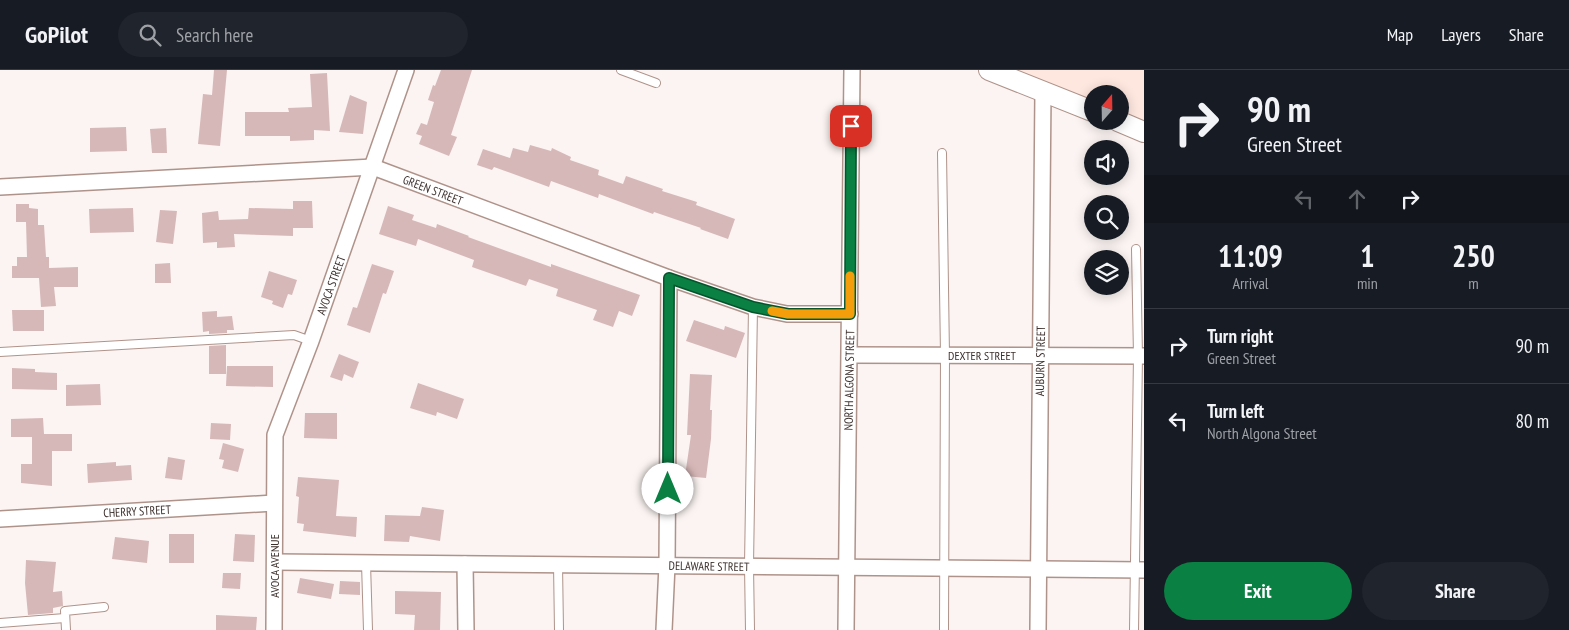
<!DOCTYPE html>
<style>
body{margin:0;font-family:"PT Sans Narrow",sans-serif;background:#20242c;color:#f1f3f6;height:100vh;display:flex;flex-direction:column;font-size:19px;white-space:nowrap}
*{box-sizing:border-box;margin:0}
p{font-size:16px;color:#9ea1a6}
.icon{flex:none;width:28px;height:28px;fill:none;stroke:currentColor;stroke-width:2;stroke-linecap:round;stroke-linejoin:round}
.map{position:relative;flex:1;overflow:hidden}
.side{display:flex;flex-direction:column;background:#171b24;width:425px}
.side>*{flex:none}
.guide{background:#171b24;color:#f1f3f6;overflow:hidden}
.needle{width:32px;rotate:20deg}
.controls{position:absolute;left:1084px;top:15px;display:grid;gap:10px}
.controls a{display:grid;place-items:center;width:45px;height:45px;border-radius:50%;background:#171b24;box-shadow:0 2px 12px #0003;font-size:25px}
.pin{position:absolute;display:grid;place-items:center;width:42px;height:42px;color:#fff;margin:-21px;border-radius:10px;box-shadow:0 2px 8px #0006}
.me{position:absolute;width:55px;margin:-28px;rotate:0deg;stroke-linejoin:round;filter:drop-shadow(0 0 4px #0008)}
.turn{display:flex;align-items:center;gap:18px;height:105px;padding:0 20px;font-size:22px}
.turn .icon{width:65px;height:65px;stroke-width:2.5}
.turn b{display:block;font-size:35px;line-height:42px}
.lanes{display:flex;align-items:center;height:48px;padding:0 20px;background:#0003;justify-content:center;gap:25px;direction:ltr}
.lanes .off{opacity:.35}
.eta{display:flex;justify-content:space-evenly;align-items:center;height:85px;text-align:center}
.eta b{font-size:30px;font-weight:800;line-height:35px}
.primary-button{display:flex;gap:10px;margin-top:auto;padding:10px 20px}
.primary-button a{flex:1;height:58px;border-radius:30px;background:#0b8043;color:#fff;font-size:20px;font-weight:800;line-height:58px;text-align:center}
.primary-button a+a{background:#20242c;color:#f1f3f6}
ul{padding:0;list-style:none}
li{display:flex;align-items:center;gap:15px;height:75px;padding:0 20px;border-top:1px solid #363941}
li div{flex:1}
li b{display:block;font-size:19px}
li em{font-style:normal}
header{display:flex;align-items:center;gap:30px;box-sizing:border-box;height:70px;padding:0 25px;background:#171b24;border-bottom:1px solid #363941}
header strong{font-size:24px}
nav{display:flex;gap:28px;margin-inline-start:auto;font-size:18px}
.search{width:350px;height:45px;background:#20242c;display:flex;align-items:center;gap:12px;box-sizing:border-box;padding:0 18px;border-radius:28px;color:#9ea1a6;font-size:19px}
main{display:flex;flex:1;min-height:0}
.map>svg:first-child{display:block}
.built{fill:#fee7df}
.building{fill:#d7b8b8}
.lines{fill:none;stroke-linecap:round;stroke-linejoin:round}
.lane-casing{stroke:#af938a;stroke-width:10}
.street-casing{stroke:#af938a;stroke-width:18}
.secondary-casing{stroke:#af938a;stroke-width:22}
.lane{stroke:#fff;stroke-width:8}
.street{stroke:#fff;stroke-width:15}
.secondary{stroke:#fff;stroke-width:20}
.route-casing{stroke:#07532c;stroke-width:12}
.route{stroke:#0b8043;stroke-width:9}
.slow{stroke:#f59e0b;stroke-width:9}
.labels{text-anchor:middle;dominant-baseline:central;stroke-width:4;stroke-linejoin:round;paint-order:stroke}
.street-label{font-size:12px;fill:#3c302d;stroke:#fff}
</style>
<header>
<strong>GoPilot</strong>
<div class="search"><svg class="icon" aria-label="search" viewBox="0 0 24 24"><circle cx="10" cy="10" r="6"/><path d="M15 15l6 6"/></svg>Search here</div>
<nav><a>Map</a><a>Layers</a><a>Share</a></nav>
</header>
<main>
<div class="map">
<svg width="1144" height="560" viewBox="0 0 1144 560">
<rect width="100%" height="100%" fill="#fbf4f2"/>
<path class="built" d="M982 0H1144V62L1120 51V24H1092V42Z"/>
<g class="building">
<path d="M214 0H227L220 76 198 74 203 24 212 25Z"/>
<path d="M441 0H472L451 65 457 67 449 86 419 74 422 66 416 64 421 53 427 55 434 32 428 30 433 15 435 16Z"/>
<path d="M327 3 330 61 314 60V70L290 71V66H245V42H289L288 38 312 37 310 4Z"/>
<path d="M350 25 367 32 363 64 339 62Z"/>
<path d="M126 57 127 81 90 82V58Z"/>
<path d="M166 58 167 83H152L150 59Z"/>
<path d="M530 75 551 81 552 78 571 87 570 90 599 100 598 105 623 114 626 106 663 119 662 121 697 132 696 135 735 149 728 169 700 159 701 158 654 142 653 144 599 124 598 128 551 111 549 117 494 97 492 100 477 95 483 79 510 88 513 78 528 82Z"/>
<path d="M293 131H312L313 158H293V166L234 164 235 177 217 178V172L203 173 202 143 218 141 219 150 248 149 249 138 293 139Z"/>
<path d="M16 134H29V138L38 139V155H44L46 187H49V198L78 197V217H54L56 236 41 237 39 208H12V196H17V187H27L26 152H16Z"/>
<path d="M388 136 414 145 412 150 436 158 437 154 469 166 468 167 551 197V194L640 225 632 246 619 241 613 257 593 250 597 240 556 226 558 219 529 209 526 216 472 197 474 190 418 169 416 176 379 164Z"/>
<path d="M133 138 134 162 90 163 89 139Z"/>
<path d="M160 140 177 141 173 174 156 172Z"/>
<path d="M170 193 171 213H155V194Z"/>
<path d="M372 194 394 201 386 224 383 223 370 263 347 255 353 237 357 238Z"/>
<path d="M269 201 297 210 292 225 288 224 283 238 272 234 273 231 261 227Z"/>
<path d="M12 240H44V261H13Z"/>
<path d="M217 241V247L232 246 234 260H227V263L209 264V261L203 262 202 242Z"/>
<path d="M694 250 724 260 725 256 745 263 736 288 686 271Z"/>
<path d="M226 275V304H209V276Z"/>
<path d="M339 284 359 292 353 308 344 304 342 311 330 307Z"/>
<path d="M227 296H273V317L226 316Z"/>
<path d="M12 298 35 299V302L57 303V320L12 319Z"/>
<path d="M690 304 712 305 710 340H712L711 369 706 408 685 406 691 365H687Z"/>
<path d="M418 313 464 329 457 349 437 342 436 346 410 338Z"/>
<path d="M100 314 101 335 66 336V315Z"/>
<path d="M305 343H337V369L304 368Z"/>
<path d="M43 348 44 364H72V381H52V416L21 413V394H32V367H11V349Z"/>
<path d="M211 353 231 354 230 370 210 369Z"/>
<path d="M223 373 244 379 238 402 222 398 224 390 219 389Z"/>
<path d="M168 387 185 390 182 410 165 408Z"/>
<path d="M116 392V396L131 395 132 410 88 413 87 394Z"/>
<path d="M298 407 339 410 336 446 357 447 356 467 303 461 304 454 297 453 299 427 296 426Z"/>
<path d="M422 437 444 440 440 471 410 466 409 472 384 471 385 445 420 446Z"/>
<rect x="169" y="464" width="25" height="29"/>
<path d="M235 464 255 465 254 492 233 491Z"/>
<path d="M115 467 149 471 147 493 112 489Z"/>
<path d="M26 490 56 492 53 522 62 521 63 536 53 538V543L28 545 25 513Z"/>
<path d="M223 503H241L240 519 222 518Z"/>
<path d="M300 508 334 514 331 529 297 523Z"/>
<path d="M340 511 360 512V525L339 524Z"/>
<path d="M395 521 441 522 440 560H414L415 545 395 544Z"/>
<path d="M216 545 257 547 256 560H216Z"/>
</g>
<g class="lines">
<defs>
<g id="lane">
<path d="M621 0 656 13"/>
<path d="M942 83 945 285 944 560"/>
<path d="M0 282 294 265 311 271"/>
<path d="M366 493 368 560"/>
<path d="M558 494 559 560"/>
<path d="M0 553 65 548"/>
<path d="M66 560 65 541 104 537"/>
<path d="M750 560 749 496 753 237"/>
<path d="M1134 560 1138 286 1136 179"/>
</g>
<g id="street">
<path d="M0 117 373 97 669 208 753 237 787 244H850"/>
<path d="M850 285 1144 286"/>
<path d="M0 449 274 433"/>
<path d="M275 492 1144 500"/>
<path d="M465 494 466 560"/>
<path d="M274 560 275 365 311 271 406 0"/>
<path d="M664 560 667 495 669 208"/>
<path d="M846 560 852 0"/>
<path d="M1038 560 1043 22"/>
</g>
<g id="secondary">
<path d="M989 0 1092 41"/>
<path d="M1118 51 1144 62"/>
</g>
</defs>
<use href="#lane" class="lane-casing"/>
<use href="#street" class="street-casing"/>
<use href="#secondary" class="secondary-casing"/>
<use href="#lane" class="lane"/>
<use href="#street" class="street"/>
<use href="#secondary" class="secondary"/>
</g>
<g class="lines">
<defs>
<path id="route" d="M668 419 669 208 753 237 788 244H850L851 56"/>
</defs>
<use href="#route" class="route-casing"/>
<use href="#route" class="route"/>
<path class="slow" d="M772 241 788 244H850V206"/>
</g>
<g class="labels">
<g class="street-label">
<text transform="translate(433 120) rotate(21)">GREEN STREET</text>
<text transform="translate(331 215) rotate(-70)">AVOCA STREET</text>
<text x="982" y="285">DEXTER STREET</text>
<text transform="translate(1040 291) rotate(-89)">AUBURN STREET</text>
<text transform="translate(849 310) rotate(-89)">NORTH ALGONA STREET</text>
<text transform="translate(137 441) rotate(-3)">CHERRY STREET</text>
<text transform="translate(274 496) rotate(-90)">AVOCA AVENUE</text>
<text transform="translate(709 496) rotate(1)">DELAWARE STREET</text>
</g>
</g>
</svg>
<div class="controls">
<a><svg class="needle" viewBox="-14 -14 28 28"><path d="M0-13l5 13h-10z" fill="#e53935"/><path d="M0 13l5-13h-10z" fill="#9ea1a6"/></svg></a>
<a><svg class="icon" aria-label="sound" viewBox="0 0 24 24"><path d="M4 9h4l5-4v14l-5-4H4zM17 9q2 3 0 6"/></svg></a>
<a><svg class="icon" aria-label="search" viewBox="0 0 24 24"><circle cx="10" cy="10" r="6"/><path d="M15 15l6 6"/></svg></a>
<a><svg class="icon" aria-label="layers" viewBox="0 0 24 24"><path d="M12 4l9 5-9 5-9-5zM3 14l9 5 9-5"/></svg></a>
</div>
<div class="pin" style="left:851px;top:56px;background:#d93025"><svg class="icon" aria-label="arrive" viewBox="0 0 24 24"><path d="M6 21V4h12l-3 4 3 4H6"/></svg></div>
<svg class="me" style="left:668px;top:419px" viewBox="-20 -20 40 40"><circle r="19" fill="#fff"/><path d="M0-13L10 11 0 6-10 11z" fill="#0b8043"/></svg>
</div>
<section class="side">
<div class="guide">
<div class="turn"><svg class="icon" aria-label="right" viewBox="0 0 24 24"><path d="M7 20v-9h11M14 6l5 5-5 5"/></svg><div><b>90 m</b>Green Street</div></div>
<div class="lanes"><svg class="icon off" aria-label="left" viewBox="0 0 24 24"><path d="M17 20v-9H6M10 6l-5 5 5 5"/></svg><svg class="icon off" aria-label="ahead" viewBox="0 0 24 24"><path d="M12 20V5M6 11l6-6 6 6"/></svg><svg class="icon" aria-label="right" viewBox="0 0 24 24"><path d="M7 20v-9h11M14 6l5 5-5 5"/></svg></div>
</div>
<div class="eta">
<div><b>11:09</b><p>Arrival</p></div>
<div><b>1</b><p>min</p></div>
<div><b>250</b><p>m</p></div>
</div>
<ul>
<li><svg class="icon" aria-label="right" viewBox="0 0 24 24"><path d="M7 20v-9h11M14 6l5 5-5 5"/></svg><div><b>Turn right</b><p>Green Street</p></div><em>90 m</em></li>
<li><svg class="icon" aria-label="left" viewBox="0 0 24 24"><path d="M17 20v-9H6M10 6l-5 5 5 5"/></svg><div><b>Turn left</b><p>North Algona Street</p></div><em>80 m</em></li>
</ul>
<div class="primary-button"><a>Exit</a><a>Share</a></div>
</section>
</main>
